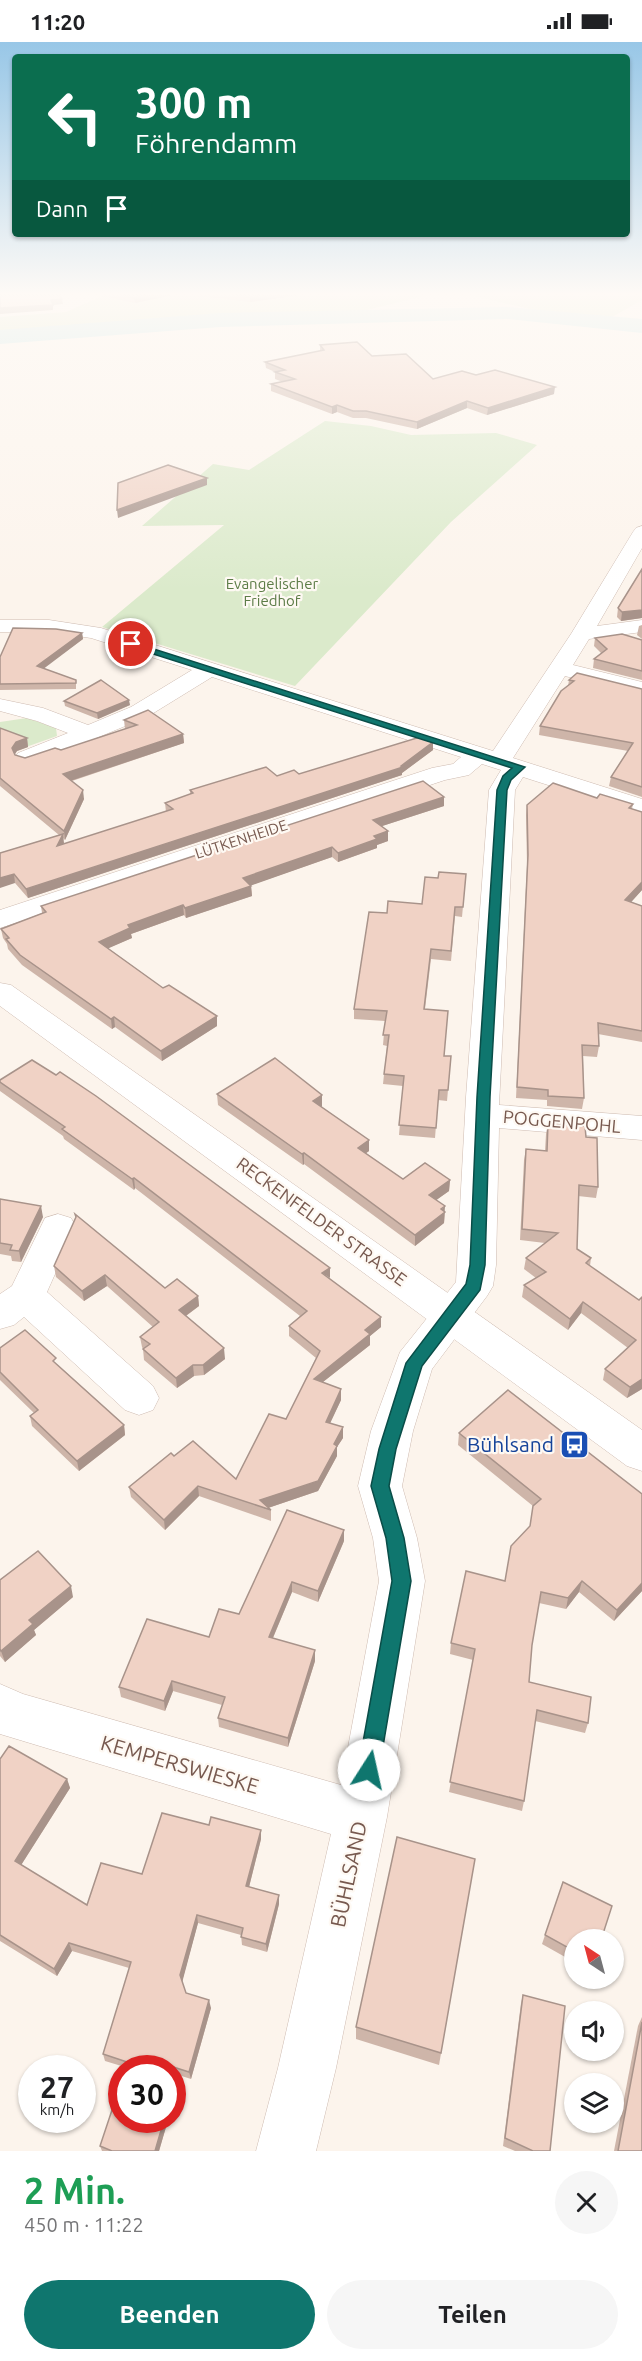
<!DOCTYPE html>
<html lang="de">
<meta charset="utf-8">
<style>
body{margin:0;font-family:Ubuntu,sans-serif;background:#f6f6f6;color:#202124;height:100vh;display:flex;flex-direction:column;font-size:22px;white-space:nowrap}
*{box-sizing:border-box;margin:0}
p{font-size:20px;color:#757577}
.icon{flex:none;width:33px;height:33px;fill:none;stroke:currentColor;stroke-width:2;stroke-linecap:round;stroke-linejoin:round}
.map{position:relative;height:2109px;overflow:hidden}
.side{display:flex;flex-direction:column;background:#fff;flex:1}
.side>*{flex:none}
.hud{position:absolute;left:12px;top:12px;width:618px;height:183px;border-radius:6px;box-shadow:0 2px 4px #0004;background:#0b6e4f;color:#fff;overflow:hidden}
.needle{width:39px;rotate:324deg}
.controls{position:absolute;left:564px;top:1887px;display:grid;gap:12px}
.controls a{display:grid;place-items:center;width:60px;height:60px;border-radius:50%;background:#fff;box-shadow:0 2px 4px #0004;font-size:30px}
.speed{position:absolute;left:18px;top:2013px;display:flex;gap:12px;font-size:30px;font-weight:700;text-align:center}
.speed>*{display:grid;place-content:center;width:78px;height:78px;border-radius:50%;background:#fff;box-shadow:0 2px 4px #0004;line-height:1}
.speed small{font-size:15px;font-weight:400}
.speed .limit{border:9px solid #d22;background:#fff;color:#111}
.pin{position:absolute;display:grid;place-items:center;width:51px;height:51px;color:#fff;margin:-26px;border:3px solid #fff;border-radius:50%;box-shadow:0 2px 6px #0007}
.me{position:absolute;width:66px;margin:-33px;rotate:10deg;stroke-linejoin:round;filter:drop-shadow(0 0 4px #0008)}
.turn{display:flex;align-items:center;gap:21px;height:126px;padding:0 24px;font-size:27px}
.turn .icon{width:78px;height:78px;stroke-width:2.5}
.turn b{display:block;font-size:42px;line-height:51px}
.then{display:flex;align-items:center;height:57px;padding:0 24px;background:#0003;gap:12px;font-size:22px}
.round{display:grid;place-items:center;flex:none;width:63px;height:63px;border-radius:32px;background:#f6f6f6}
.summary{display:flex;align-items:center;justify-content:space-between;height:102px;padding:0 24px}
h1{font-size:36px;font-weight:700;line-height:45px;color:#1e9e55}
.button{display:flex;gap:12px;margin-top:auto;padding:12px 24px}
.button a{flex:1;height:69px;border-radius:36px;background:#0f766e;color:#fff;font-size:24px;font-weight:700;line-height:69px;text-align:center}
.button a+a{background:#f6f6f6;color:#202124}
.status{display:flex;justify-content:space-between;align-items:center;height:42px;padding:0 30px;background:#fff;direction:ltr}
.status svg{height:16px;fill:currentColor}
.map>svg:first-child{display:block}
.green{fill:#dbeacb}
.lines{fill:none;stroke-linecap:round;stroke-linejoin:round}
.river{fill:#c1e4e6;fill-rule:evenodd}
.minor-casing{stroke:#cebbb1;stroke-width:1}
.tertiary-casing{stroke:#cebbb1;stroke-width:1}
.minor{fill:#fff;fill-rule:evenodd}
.tertiary{fill:#fff;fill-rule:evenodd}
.wall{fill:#ceb5a9}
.shaded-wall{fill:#a8938a}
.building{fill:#f0d2c5;stroke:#a8938a;stroke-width:1.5}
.route{fill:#0f766e;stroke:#0a4d48;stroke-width:1.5}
.labels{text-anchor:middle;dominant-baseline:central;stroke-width:4.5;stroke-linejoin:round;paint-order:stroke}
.far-park-label{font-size:15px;fill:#5d7c47;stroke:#fef9f3}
.far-street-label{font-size:15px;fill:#77594f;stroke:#fef9f3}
.street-label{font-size:18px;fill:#77594f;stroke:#fef9f3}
.near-transit-label{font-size:21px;fill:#164399;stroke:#fef9f3;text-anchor:end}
.near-street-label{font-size:21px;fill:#77594f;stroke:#fef9f3}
</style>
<div class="status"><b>11:20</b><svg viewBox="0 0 49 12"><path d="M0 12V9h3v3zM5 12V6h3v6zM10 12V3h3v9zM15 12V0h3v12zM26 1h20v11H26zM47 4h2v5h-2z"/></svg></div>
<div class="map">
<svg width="642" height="2109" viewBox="0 0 642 2109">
<rect width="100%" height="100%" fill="#fcf4ec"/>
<g class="green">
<path d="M104 253H428L367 268 0 293V275L66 270Z"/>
<path d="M470 253H642V258L598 283Z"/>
<path d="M325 379 371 384 411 393 496 391 537 403 451 480 295 644 102 585 224 483 142 484 213 422 249 428Z"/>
<path d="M27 676 56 686 57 694 26 705 0 694V680Z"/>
</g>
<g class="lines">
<path class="river" d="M507 265 642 277V291L507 277 220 285 0 302V288L220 271Z"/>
<defs>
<g id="minor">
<path d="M642 484V506L597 584 642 578V590L589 597 573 623 642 640V654L565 634 513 716 642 757V773L523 735 515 748 499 1063 642 1074V1098L499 1086 496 1223 493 1244 487 1254 432 1327 413 1389 402 1444 417 1496 425 1539 387 1775 336 2026 316 2109H256L278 2026 331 1792 0 1692V1642L23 1652 341 1743 379 1539 373 1496 358 1444 371 1389 400 1310 456 1240 466 1055 489 748 501 728 482 722 469 733 445 738 0 886V868L432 726 453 722 461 715 212 635 147 675 36 721 27 723 18 721 15 716 18 711 68 691 37 679 0 669V657L43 666 88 683 131 665 192 628 91 596 49 590H0V578H49L101 586 493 709 571 592 633 490 636 486Z"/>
<path d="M58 1172 71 1176 76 1185 47 1250 153 1344 159 1356 153 1368 139 1373 125 1368 24 1275 14 1283 0 1287V1252L12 1244 45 1176Z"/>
</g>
<path id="tertiary" d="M0 941 11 943 92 1000 642 1388V1429L627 1424 0 964Z"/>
</defs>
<use href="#minor" class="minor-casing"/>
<use href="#tertiary" class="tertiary-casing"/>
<use href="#minor" class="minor"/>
<use href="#tertiary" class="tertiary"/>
</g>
<g class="wall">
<path d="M98 253H173L135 261Z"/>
<path d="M191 253H300L250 260Z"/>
<path d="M320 303 372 314 433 337 476 333 554 352 487 373 467 366 417 387 366 376H353L337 370 332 372 271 349V342L283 340 275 337V330L266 326 265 320 320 309Z"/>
<path d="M642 527V576L621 579 617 575 618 566Z"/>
<path d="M642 583V597L637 593 639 584Z"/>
<path d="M82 591 83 597 43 626 76 638V647L0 648V615Z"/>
<path d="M595 596 642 598V638L593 626 594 617 602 612 594 604Z"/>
<path d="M569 638 642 647V755L609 744 611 735 628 709 539 693 540 684 568 644Z"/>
<path d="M64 659 130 663 98 677 65 664Z"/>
<path d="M124 678 183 692 184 701 72 739 84 757 65 798 63 796V802L166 770 165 761 190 753V748L277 734 299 732 433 700V708L402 731V733L28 856 15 841 0 811 59 793 0 744V686L27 696 28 705 17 709 14 713 25 716 61 708 125 687Z"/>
<path d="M444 755V764L382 784 388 789V799L377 803V806L338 820 332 815 251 843 252 854 186 876 184 873 131 892 132 896 108 906 163 946 217 974V984L162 1019 115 985 112 987 22 923 8 907 7 902 3 896 1 887 42 871 41 864Z"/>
<path d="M597 756 633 762 632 767 642 770V848L631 860 642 864V1000L598 992 599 1004 597 1015 583 1014 584 1056 582 1067 547 1064V1058L516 1056 527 823 526 773 527 763Z"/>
<path d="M466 832 462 875 455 874 451 919 431 917 425 967 444 1014H451L447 1059 438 1058 435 1096 399 1093 403 1044 383 1042 387 1004 383 1003 385 979 354 977V967L387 871 422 862 438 836Z"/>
<path d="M0 1038 329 1236 381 1285 370 1294V1303L323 1340 341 1347V1358L330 1381 343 1396 337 1405V1414L318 1449 268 1466 271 1468V1479L199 1454 165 1488 131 1455 129 1445 174 1414 236 1437 286 1377 316 1316 289 1294V1284L300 1274 135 1146 134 1148 64 1097 63 1094 0 1049Z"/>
<path d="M217 1052 322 1053V1065L369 1098V1109L366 1111 403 1137 450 1138 449 1149 436 1158 445 1170 444 1181 415 1204 304 1122 303 1123 218 1063Z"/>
<path d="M548 1081 586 1095 598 1145 596 1156 578 1154 577 1207 591 1216 590 1224 639 1258 642 1347 627 1356 603 1338 605 1327 628 1306 581 1271 568 1288 522 1255 524 1243 536 1236 524 1227 526 1216 545 1201 520 1198 524 1118 526 1107 545 1109 546 1092Z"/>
<path d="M0 1157 43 1175 21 1220 12 1219 11 1214 0 1212Z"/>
<path d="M76 1176 165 1246 198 1254 199 1264 186 1274 225 1317 204 1333 194 1334 177 1346 144 1318 143 1307 142 1305 140 1295 153 1285 107 1244 84 1259 56 1235 54 1224Z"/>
<path d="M0 1306 58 1323 124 1383 125 1393 79 1429 32 1384 30 1374 34 1371 0 1338Z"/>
<path d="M508 1348 642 1549 614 1579 579 1550 566 1567 539 1561 532 1603 529 1640 588 1681 585 1691 535 1679 524 1759 522 1769 449 1750 473 1618 450 1612 451 1601 505 1539 530 1484 533 1464 458 1403 459 1391Z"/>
<path d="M344 1499 318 1560 292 1550 273 1596 315 1619 288 1705 219 1685 218 1676 222 1663 173 1649 165 1669 121 1655 119 1645 209 1595 239 1572Z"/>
<path d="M0 1538 73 1555 34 1588 36 1593 5 1620 0 1614Z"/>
<path d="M0 1717 67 1737 70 1746 21 1823 87 1863 142 1832 209 1783 261 1788V1797L249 1845 279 1853V1862L267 1910 242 1903 241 1893 198 1881 182 1939 186 1951 211 1966 191 2037 172 2031V2026H156L150 2024 149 2026H128L105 2019 103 2012 129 1926 72 1909 57 1934 0 1899Z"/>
<path d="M475 1817 439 2023 356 1997V1985Z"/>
<path d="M563 1840 574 1898V1920L542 1902Z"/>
<path d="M523 1953 550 2109H515L503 2104 521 1961Z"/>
<path d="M642 1975V2109H614L638 1984Z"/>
<path d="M164 2078 166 2085 159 2109H102L100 2104Z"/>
</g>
<g class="shaded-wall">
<path d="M147 253H173L135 261 134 256Z"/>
<path d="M262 253H300L250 260V255Z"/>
<path d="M62 257 63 262 53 263V268L0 272V266L51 258Z"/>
<path d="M555 345 554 352 487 373 488 366Z"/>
<path d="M467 359V366L417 387V380Z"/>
<path d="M337 363V370L332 372V365Z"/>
<path d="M207 436V443L118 476 117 468Z"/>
<path d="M642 568V576L621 579 622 570Z"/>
<path d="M82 591 83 597 38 631 37 624Z"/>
<path d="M129 658 130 663 98 677 97 671Z"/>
<path d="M183 692 184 701 64 741 63 732Z"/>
<path d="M27 696 28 705 17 709 13 715 12 706 16 700Z"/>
<path d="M433 700V708L402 731V733L28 856 26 847 401 724Z"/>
<path d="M83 748 84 757 65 798 64 789Z"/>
<path d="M444 755V764L373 787V778Z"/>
<path d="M388 789V799L377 803V806L338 820V811L374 794Z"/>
<path d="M63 792 64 801 58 813 57 804Z"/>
<path d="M332 805V815L244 846 243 836Z"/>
<path d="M14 832 15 841 0 846V836Z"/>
<path d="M642 840V848L624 868 625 858Z"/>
<path d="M251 844 252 854 186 876 185 866Z"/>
<path d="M183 863 184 873 131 892 132 896 100 910 99 900 128 883Z"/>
<path d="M217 974V984L162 1019 161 1009Z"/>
<path d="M114 975 115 985 112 987 111 977Z"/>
<path d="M322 1053V1064L314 1070 313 1059Z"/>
<path d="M369 1098V1109L358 1117V1106Z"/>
<path d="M304 1111V1122L303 1123 302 1112Z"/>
<path d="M134 1136 135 1146 134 1148 132 1137Z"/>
<path d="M450 1138 449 1149 428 1164 429 1153Z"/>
<path d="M41 1164 43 1175 21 1220 19 1209Z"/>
<path d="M445 1164 444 1181 415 1204V1193Z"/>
<path d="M330 1226V1236L322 1231Z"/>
<path d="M105 1233 107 1244 84 1259 82 1249Z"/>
<path d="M198 1254 199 1264 180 1278 179 1268Z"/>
<path d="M583 1260 581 1271 568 1288 570 1277Z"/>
<path d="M381 1275V1285L370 1294V1303L314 1347V1337L365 1288Z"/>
<path d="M224 1306 225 1317 204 1333 203 1323Z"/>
<path d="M193 1323 194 1334 177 1346 176 1336Z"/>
<path d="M642 1337V1347L627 1356 630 1345Z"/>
<path d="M341 1347V1358L326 1390V1380Z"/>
<path d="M124 1383 125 1393 79 1429 77 1419Z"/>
<path d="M343 1385V1396L337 1405V1414L318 1449 265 1467 260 1458 334 1402Z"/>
<path d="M198 1444 199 1454 165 1488 164 1478Z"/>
<path d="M344 1488V1499L318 1560V1549Z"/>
<path d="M582 1539 579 1550 566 1567 568 1556Z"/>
<path d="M292 1540V1550L269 1605V1595Z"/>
<path d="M642 1541V1549L614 1579 617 1568Z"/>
<path d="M71 1544 73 1555 34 1588 36 1593 5 1620 1 1609 29 1578Z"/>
<path d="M315 1608V1619L288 1705V1696Z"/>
<path d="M172 1639 173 1649 165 1669 164 1659Z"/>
<path d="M67 1737 70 1746 18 1828 15 1819Z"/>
<path d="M261 1788V1797L247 1853 246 1844Z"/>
<path d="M279 1853V1862L267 1910 266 1902Z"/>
<path d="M197 1873 198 1881 182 1941 180 1933Z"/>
<path d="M69 1901 72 1909 57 1934 54 1927Z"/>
<path d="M209 1958 211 1966 191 2037 189 2030Z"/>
<path d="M148 2017 150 2024 149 2026H145Z"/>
<path d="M164 2078 166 2085 159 2109H155Z"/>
</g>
<g class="building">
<path d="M0 253H60L62 257 51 258 53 263 0 266Z"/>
<path d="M122 253H147L134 256Z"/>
<path d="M236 253H262L250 255Z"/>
<path d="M357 300 372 314 406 312 433 337 462 329 476 333 495 328 555 345 488 366 467 359 417 380 366 369H353L337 363 332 365 271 342 295 337 275 330 285 328 265 320 324 308 320 303Z"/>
<path d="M168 423 207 436 117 468 118 441Z"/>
<path d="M642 527V568L622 570 618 566Z"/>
<path d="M13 586 56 587 82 591 37 624 76 638V641L0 642V615Z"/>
<path d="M622 592 642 598V629L594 617 607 607 595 596Z"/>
<path d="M577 631 642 647V745L611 735 633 701 540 684 561 649 574 639 569 638Z"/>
<path d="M101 638 129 658 97 671 64 659Z"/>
<path d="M148 668 183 692 63 732 83 748 64 789 0 736V686L27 696 16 700 12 706 15 713 25 716 55 706 61 708 137 683 124 678Z"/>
<path d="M420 695 433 700 401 724 403 725 26 847 14 832 0 836V811L63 792 57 804 173 767 165 761 193 751 190 748 266 725 277 734 294 728 299 732Z"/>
<path d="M423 739 444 755 373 778 388 789 374 794 377 797 338 811 332 805 243 836 251 844 185 866 183 863 128 883 130 886 99 900 163 946 169 943 217 974 161 1009 114 975 111 977 20 913 6 897 9 896 1 887 46 870 41 864Z"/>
<path d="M553 741 597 756 600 752 633 762 629 766 642 770V840L625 858 642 864V989L598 981 599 1004 582 1003 584 1056 548 1054V1048L517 1045 528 813 527 763Z"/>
<path d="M439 830 466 832 463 865H455L451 909 431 907 424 967 448 969 444 1014H451L448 1048H439L436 1086 399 1083 404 1034 384 1032 389 993H383L387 969 354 967 369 870 387 871 388 859 422 862 425 835 438 836Z"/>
<path d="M275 1016 322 1053 313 1059 369 1098 358 1106 403 1137 425 1121 450 1138 429 1153 445 1164 441 1167 445 1170 415 1193 304 1111 302 1112 217 1052Z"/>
<path d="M32 1018 56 1033 60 1030 96 1054 330 1226 322 1231 381 1275 365 1288 370 1292 314 1337 341 1347 326 1380 343 1385 334 1402 337 1404 318 1439 260 1458 271 1468 198 1444 164 1478 129 1445 171 1411 174 1414 193 1399 236 1437 269 1372 286 1377 320 1309 289 1284 307 1269 134 1136 132 1137 62 1087 65 1085 0 1040V1038Z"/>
<path d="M548 1081 585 1084 586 1095 597 1096 598 1145 579 1143 577 1207 591 1216 586 1221 639 1258 642 1255V1337L630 1345 605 1327 636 1298 583 1260 570 1277 524 1243 546 1230 526 1216 558 1191 522 1187 526 1107 547 1109Z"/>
<path d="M0 1157 41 1164 19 1209 10 1208 12 1203 0 1201Z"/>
<path d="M75 1172 165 1246 177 1237 198 1254 179 1268 224 1306 203 1323H193L176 1336 143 1307 150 1302 140 1295 159 1280 105 1233 82 1249 54 1224 76 1175Z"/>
<path d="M25 1288 56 1316 53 1319 124 1383 77 1419 30 1374 38 1368 0 1330V1306Z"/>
<path d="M508 1348 642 1452V1541L617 1568 582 1539 568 1556 541 1550 532 1603 529 1640 591 1655 588 1681 537 1668 524 1759 450 1740 475 1607 451 1601 466 1529 505 1539 511 1504 530 1484 533 1464 541 1457 459 1391Z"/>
<path d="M287 1468 344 1488 318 1549 292 1540 269 1595 315 1608 288 1696 218 1676 225 1655 172 1639 164 1659 119 1645 147 1577 209 1595 219 1567 239 1572Z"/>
<path d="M38 1509 71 1544 29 1578 33 1582 1 1609 0 1607V1538Z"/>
<path d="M9 1704 67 1737 15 1819 87 1863 101 1821 142 1832 162 1771 209 1783 211 1775 261 1788 246 1844 279 1853 266 1902 241 1895 243 1886 197 1873 180 1933 186 1951 209 1958 189 2030 148 2017 145 2026 103 2012 131 1920 69 1901 54 1927 0 1893V1717Z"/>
<path d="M397 1795 475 1817 441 2011 356 1985Z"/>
<path d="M563 1840 612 1864 601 1898H574V1909L545 1893Z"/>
<path d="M523 1953 565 1964 550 2109H533L505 2096Z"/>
<path d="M642 1980V2109H618Z"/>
<path d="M114 2062 122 2065V2078H164L155 2109H112L100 2104Z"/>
</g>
<linearGradient id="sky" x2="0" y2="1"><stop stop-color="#98c7e7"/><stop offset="0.46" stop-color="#fefaf6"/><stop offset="1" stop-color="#fefaf6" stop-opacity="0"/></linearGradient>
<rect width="642" height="548" fill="url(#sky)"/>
<path class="route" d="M128 601H135L525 725 511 738 507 748 490 1055 485 1223 480 1248 422 1324 396 1407 389 1444 404 1496 411 1539 379 1728 376 1735 369 1738 361 1735 358 1728 392 1539 386 1496 371 1444 379 1407 406 1321 466 1242 470 1223 477 1055 497 748 503 734 512 726 128 604Z"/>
<defs>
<symbol id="bus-square" viewBox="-11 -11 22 22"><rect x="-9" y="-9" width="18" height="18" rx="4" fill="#1a4fb4" stroke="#fef9f3"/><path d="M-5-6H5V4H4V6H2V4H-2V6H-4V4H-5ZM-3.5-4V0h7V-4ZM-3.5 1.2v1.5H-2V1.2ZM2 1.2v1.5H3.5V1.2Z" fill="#fff"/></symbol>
</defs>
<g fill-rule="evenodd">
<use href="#bus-square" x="558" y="1386" width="33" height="33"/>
</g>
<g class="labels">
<g class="far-park-label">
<text x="272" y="541">Evangelischer<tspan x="272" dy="17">Friedhof</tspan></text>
</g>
<g class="far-street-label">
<text transform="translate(241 797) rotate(-18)">LÜTKENHEIDE</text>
</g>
<g class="street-label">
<text transform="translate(562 1079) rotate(5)">POGGENPOHL</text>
<text transform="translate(322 1179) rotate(36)">RECKENFELDER STRASSE</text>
</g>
<g class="near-transit-label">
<text x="554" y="1402">Bühlsand</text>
</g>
<g class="near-street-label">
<text transform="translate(180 1722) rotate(16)">KEMPERSWIESKE</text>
<text transform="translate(348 1832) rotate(-78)">BÜHLSAND</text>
</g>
</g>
</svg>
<div class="controls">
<a><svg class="needle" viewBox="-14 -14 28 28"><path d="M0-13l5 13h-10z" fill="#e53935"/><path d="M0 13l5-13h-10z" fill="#757577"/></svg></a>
<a><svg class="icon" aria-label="sound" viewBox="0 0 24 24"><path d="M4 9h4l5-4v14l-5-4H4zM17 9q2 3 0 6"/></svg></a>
<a><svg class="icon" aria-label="layers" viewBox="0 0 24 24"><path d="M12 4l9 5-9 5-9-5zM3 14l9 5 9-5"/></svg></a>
</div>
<div class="speed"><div>27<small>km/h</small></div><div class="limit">30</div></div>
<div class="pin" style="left:131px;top:602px;background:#d93025"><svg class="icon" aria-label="arrive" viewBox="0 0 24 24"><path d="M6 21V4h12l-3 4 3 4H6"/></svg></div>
<svg class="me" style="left:369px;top:1728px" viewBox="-20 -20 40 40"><circle r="19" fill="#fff"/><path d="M0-13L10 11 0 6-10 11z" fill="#0f766e"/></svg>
<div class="hud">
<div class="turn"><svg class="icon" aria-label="left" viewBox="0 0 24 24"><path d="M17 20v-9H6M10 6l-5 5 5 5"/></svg><div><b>300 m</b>Föhrendamm</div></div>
<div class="then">Dann<svg class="icon" aria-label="arrive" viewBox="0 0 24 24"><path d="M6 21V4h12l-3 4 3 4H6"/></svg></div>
</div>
</div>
<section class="side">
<div class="summary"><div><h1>2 Min.</h1><p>450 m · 11:22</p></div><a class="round"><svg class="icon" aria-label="close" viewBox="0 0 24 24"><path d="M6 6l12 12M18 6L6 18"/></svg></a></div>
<div class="button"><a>Beenden</a><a>Teilen</a></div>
</section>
